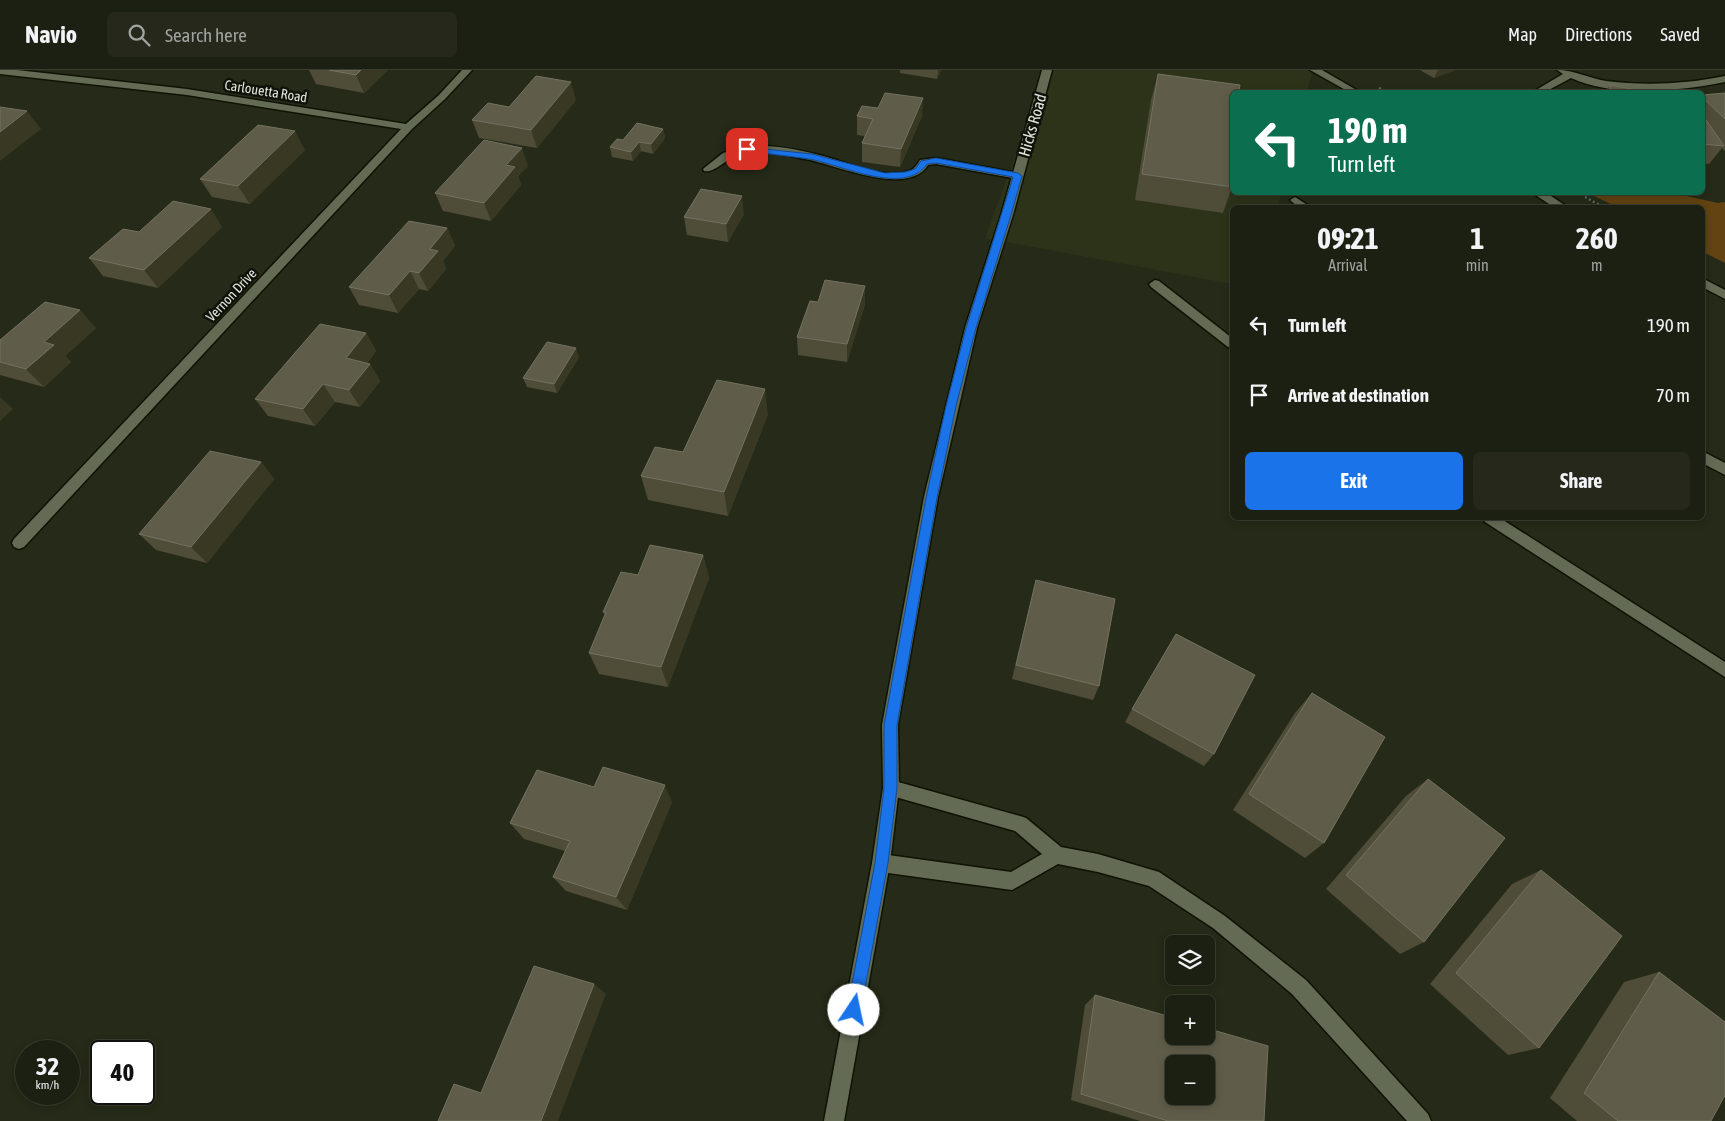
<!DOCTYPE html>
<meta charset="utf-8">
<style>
body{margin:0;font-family:"Asap Condensed",sans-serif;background:#25281b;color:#f1f3f6;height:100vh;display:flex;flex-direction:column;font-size:19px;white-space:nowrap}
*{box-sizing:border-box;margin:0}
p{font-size:16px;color:#a0a39f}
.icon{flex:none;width:28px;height:28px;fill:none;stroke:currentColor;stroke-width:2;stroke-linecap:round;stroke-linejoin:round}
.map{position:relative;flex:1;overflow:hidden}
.sheet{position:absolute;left:1230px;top:135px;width:475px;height:315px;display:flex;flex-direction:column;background:#1c2012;border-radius:8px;box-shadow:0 2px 8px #0003,0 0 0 1px #3a3e32}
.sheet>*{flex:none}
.top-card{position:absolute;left:1230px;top:20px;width:475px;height:105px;border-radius:8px;box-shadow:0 2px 8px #0003,0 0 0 1px #3a3e32;background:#0b6e4f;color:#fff;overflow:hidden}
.buttons{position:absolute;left:1165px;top:865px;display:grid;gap:10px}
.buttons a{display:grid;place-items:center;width:50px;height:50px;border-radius:8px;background:#1c2012;box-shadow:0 2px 8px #0003,0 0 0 1px #3a3e32;font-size:25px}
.speed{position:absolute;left:15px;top:970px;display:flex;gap:10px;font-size:25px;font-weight:700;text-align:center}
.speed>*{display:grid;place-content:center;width:65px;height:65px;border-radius:50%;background:#1c2012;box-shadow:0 2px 8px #0003,0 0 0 1px #3a3e32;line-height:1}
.speed small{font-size:12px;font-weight:400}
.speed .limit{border:2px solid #111;border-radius:8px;background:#fff;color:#111}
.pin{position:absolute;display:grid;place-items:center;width:42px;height:42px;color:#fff;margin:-21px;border-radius:10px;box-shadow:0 2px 8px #0006}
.me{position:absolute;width:55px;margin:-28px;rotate:11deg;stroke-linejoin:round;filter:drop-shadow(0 0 4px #0008)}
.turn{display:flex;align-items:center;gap:18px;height:105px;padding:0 15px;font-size:22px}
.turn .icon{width:65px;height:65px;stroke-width:2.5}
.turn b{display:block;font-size:35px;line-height:42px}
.eta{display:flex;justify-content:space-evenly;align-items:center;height:85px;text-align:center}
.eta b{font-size:30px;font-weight:700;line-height:35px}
.action{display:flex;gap:10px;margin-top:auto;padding:10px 15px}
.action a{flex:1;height:58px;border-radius:8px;background:#1a73e8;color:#fff;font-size:20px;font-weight:700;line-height:58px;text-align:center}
.action a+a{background:#25281b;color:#f1f3f6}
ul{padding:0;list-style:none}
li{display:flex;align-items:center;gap:15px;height:70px;padding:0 15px}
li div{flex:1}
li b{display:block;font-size:19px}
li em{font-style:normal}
header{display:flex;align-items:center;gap:30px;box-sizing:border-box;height:70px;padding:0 25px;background:#1c2012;border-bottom:1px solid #3a3e32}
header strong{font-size:24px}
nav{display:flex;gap:28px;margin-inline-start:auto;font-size:18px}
.search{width:350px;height:45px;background:#25281b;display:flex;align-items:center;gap:12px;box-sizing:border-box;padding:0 18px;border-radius:8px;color:#a0a39f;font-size:19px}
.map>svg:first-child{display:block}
.built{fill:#2c3319}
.green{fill:#624311}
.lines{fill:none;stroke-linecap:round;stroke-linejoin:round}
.service-casing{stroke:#0e1303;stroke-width:3}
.minor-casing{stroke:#0e1303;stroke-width:3}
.tertiary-casing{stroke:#0e1303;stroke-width:3}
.secondary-casing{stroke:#0e1303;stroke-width:3}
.path{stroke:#626757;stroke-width:2.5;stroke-dasharray:2 2.5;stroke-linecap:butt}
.service{fill:#646b55;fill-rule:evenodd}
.minor{fill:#646b55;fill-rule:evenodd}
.tertiary{fill:#646b55;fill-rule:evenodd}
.secondary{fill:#646b55;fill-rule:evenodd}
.wall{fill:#4f4c37}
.shaded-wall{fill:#383823}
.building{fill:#5f5c49;stroke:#737260;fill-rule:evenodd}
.route{fill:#1a73e8;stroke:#114b97}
.labels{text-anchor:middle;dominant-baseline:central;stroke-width:5;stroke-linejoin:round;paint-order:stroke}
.far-street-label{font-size:14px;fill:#e2e6da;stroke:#10120a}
.street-label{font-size:16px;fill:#e2e6da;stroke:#10120a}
</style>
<header>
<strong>Navio</strong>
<div class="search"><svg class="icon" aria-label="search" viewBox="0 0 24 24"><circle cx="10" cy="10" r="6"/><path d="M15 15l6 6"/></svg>Search here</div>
<nav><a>Map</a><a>Directions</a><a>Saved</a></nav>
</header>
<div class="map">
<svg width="1725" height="1051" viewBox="0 0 1725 1051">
<rect width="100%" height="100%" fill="#252b18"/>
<path class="built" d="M1047 0H1308L1312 2 1307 22H1232V122L1281 123 1278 137 1232 138V214L985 168Z"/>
<path class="green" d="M1588 123H1673L1718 133 1725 132V193L1703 182 1702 138 1617 137Z"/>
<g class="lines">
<defs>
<g id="service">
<path d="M742 77C769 73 801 80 827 87 850 94 881 108 906 102 914 100 916 96 920 90L936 88 1018 103 1023 106 1018 109 936 94 928 95C907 128 835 94 805 89 786 85 760 78 741 83 730 86 714 104 704 101L703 99 723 83Z"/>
<path d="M1295 127 1312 138H1299L1290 130Z"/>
<path d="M1155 210 1159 211 1232 268V278L1228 277 1151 217 1149 214Z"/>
<path d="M1702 381 1725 393V405L1702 393Z"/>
<path d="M1483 448H1500L1725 592V607L1485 452Z"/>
</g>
<g id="minor">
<path d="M0 0H17L187 19 406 54 439 25 462 0H472L445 29 412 59 24 477 19 479 14 477 12 473 14 469 401 59 187 25 0 4Z"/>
<path d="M1557 0C1574 0 1589 8 1606 11 1646 16 1686 14 1725 6V12C1680 21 1614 28 1571 8L1545 22H1534L1536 20 1563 4Z"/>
<path d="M891 710 1020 746 1026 748 1061 777 1098 784 1159 802 1225 846 1306 910 1428 1044 1431 1051H1407L1292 924 1213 858 1149 816 1098 802 1058 794 1012 820 881 802 875 799 872 793 875 787 881 784 1011 802 1042 784 1015 761 885 724 883 718 885 712Z"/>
</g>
<path id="tertiary" d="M1042 0H1052L1013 145 977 258 938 427 898 655 899 718 890 793 844 1051H824L872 793 883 718 882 655 924 427 965 258 1001 145Z"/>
<g id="secondary">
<path d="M1310 0H1322L1360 22H1349Z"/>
<path d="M1531 122H1545L1569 138H1555Z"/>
<path d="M1702 208 1725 220V229L1702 217Z"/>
</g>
</defs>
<use href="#service" class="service-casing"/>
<use href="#minor" class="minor-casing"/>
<use href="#tertiary" class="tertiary-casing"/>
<use href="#secondary" class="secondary-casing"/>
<g class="path">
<path d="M1379 18 1388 22"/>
<path d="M1585 127 1605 138"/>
</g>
<use href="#service" class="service"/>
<use href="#minor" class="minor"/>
<use href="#tertiary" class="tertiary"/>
<use href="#secondary" class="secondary"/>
</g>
<g class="wall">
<path d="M309 0H388L364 23 316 14Z"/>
<path d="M900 0H941L937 9 900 3Z"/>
<path d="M1420 0H1455L1434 8Z"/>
<path d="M1158 4 1232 117 1223 143 1135 130 1151 30Z"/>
<path d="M1610 15 1641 22H1605Z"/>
<path d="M1725 23V81L1722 78 1709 94 1702 93V25Z"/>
<path d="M576 30 537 78 479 68 472 50 509 37Z"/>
<path d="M857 46H922L900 97 862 92V73L865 66 857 65Z"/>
<path d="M663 59 665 68 653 84 641 81 633 91 612 87 610 77 623 70Z"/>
<path d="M305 80 250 134 212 127 200 109Z"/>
<path d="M528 96 518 106 521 115 491 151 443 141 435 123Z"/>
<path d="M744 144 728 172 687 165 684 147Z"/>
<path d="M222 157 158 218 103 206 89 188 139 162Z"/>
<path d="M447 158 455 176 443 191 446 199 428 221 419 219 398 243 359 235 349 217Z"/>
<path d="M818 232 865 234 847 292 798 285 797 267Z"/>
<path d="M96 258 65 286 71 292 44 317 0 305V270Z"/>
<path d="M366 263 376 281 367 293 370 294 380 311 360 337 335 332 315 356 268 346 255 329Z"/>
<path d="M579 287 557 323 527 317 523 308Z"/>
<path d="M768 344 728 446 648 430 641 406 683 382Z"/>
<path d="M261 392 274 409 207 493 156 480 139 464Z"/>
<path d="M703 485 709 508 668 617 599 604 589 583 605 545 603 542 638 505Z"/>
<path d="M1036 510 1099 616 1093 630 1012 609Z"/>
<path d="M1312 623 1324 773 1305 788 1233 740 1295 643Z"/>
<path d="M1132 639 1214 684 1204 696 1125 652Z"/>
<path d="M1428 709 1424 872 1400 884 1326 819 1406 726Z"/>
<path d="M594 717 672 732 627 840 566 821 553 807 565 781 524 769 510 753Z"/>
<path d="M1541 800 1539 978 1508 985 1430 914 1512 814Z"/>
<path d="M1659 902 1711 1051H1577L1550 1028 1624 912Z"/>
<path d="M1095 925 1264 1051H1140L1071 1030 1085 935Z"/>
</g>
<g class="shaded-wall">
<path d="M361 0H388L364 23 356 5Z"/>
<path d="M938 0H941L937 9Z"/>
<path d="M1438 0H1455L1434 8Z"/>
<path d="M571 12 576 30 537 78 531 60Z"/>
<path d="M923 28 922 46 900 97 901 79Z"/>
<path d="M27 41 41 59 0 91V62Z"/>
<path d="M663 59 665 68 653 84 651 74Z"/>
<path d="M295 61 305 80 250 134 238 116Z"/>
<path d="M639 72 641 81 633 91 631 82Z"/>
<path d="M522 78 528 96 518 106 521 115 491 151 484 133 506 95Z"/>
<path d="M742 126 744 144 728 172 726 154Z"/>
<path d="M211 139 222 157 158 218 144 200Z"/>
<path d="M447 158 455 176 443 191 446 199 428 221 419 203 430 179Z"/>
<path d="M410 201 419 219 398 243 389 225Z"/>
<path d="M865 216V234L847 292V274Z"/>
<path d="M80 240 96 258 65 286 71 292 44 317 26 299 44 272Z"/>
<path d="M366 263 376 281 357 306 346 288Z"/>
<path d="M576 278 579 287 557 323 554 314Z"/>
<path d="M370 294 380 311 360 337 349 320Z"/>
<path d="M323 314 335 332 315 356 303 339Z"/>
<path d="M765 319 768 344 728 446 724 422Z"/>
<path d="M0 327 13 339 0 351Z"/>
<path d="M261 392 274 409 207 493 191 477Z"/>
<path d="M703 485 709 508 668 617 661 597Z"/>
<path d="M665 715 672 732 627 840 616 827Z"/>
<path d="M594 914 606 924 558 1051H541Z"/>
</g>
<g class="building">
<path d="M329 0H361L356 5Z"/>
<path d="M1158 4 1240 15 1239 22H1232V117L1142 104Z"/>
<path d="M536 6 571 12 531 60 472 50 488 33 509 37Z"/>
<path d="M1610 15 1641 21V22H1610Z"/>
<path d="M885 23 923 28 901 79 862 73 873 49 857 46 862 36 878 38Z"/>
<path d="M1725 23V49L1702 27V25Z"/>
<path d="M0 37 27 41 0 62Z"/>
<path d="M1702 44 1724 76 1702 74Z"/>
<path d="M637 53 663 59 651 74 639 72 631 82 610 77 617 69 623 70Z"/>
<path d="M258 55 295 61 238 116 200 109Z"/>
<path d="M484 70 522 78 506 95 515 97 484 133 435 123Z"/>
<path d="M701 119 742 126 726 154 684 147Z"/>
<path d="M173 131 211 139 144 200 89 188 123 159 139 162Z"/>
<path d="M409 151 447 158 430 179 438 181 419 203 410 201 389 225 349 217Z"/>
<path d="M825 210 865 216 847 274 797 267 810 231 818 232Z"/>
<path d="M45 232 80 240 44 272 54 275 26 299 0 292V270Z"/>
<path d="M320 254 366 263 346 288 370 294 349 320 323 314 303 339 255 329Z"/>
<path d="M547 272 576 278 554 314 523 308Z"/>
<path d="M717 310 765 319 724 422 641 406 655 377 683 382Z"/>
<path d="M210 381 261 392 191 477 139 464Z"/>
<path d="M650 475 703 485 661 597 589 583 606 542H603L621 502 638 505Z"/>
<path d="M1036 510 1115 529 1099 616 1016 595Z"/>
<path d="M1176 564 1255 605 1214 684 1132 639Z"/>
<path d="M1312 623 1385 667 1324 773 1249 724Z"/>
<path d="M603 697 665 715 616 827 553 807 570 771 510 753 537 700 594 717Z"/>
<path d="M1428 709 1505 768 1424 872 1346 805Z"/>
<path d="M1541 800 1622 866 1539 978 1456 903Z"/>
<path d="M534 896 594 914 541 1051H438L454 1014 481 1023Z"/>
<path d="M1659 902 1725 952V1025L1711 1051H1618L1584 1023Z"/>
<path d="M1095 925 1174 948V966H1206V958L1268 976 1264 1051H1168L1081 1024ZM1174 994H1206V1026H1174Z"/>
</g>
<path class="route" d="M745 77 812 84 885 103 905 102 915 99 921 91 936 88 1018 103 1022 106 1011 145 976 258 956 336 937 428 897 655V718L888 793 861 940 859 946 854 948 849 946 847 940 875 793 884 718V655L926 428 946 336 966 258 1013 107 936 93 927 94C905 127 840 94 809 89 789 86 768 84 747 81H745Z"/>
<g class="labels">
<g class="far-street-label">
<text transform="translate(266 21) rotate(9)">Carlouetta Road</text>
<text transform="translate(231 225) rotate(-47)">Vernon Drive</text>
</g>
<g class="street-label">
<text transform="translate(1032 55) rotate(-74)">Hicks Road</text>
</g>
</g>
</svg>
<div class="buttons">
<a><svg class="icon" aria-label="layers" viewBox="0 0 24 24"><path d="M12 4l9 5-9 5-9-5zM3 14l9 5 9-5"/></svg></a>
<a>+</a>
<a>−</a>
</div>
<div class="speed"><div>32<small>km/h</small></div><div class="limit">40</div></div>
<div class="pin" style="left:747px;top:79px;background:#d93025"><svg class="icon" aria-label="arrive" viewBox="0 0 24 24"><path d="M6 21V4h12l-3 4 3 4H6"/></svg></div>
<svg class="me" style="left:854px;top:940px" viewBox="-20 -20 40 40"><circle r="19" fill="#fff"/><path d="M0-13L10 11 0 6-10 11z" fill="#1a73e8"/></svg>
<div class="top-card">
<div class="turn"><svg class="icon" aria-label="left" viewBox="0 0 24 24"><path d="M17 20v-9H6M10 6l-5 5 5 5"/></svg><div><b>190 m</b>Turn left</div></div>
</div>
<section class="sheet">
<div class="eta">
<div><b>09:21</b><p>Arrival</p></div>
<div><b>1</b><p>min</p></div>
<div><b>260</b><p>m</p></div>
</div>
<ul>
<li><svg class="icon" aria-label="left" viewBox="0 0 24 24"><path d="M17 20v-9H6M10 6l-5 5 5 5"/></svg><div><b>Turn left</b></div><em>190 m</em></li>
<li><svg class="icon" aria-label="arrive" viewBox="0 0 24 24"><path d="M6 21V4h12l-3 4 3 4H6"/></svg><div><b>Arrive at destination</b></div><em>70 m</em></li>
</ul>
<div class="action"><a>Exit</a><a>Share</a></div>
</section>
</div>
